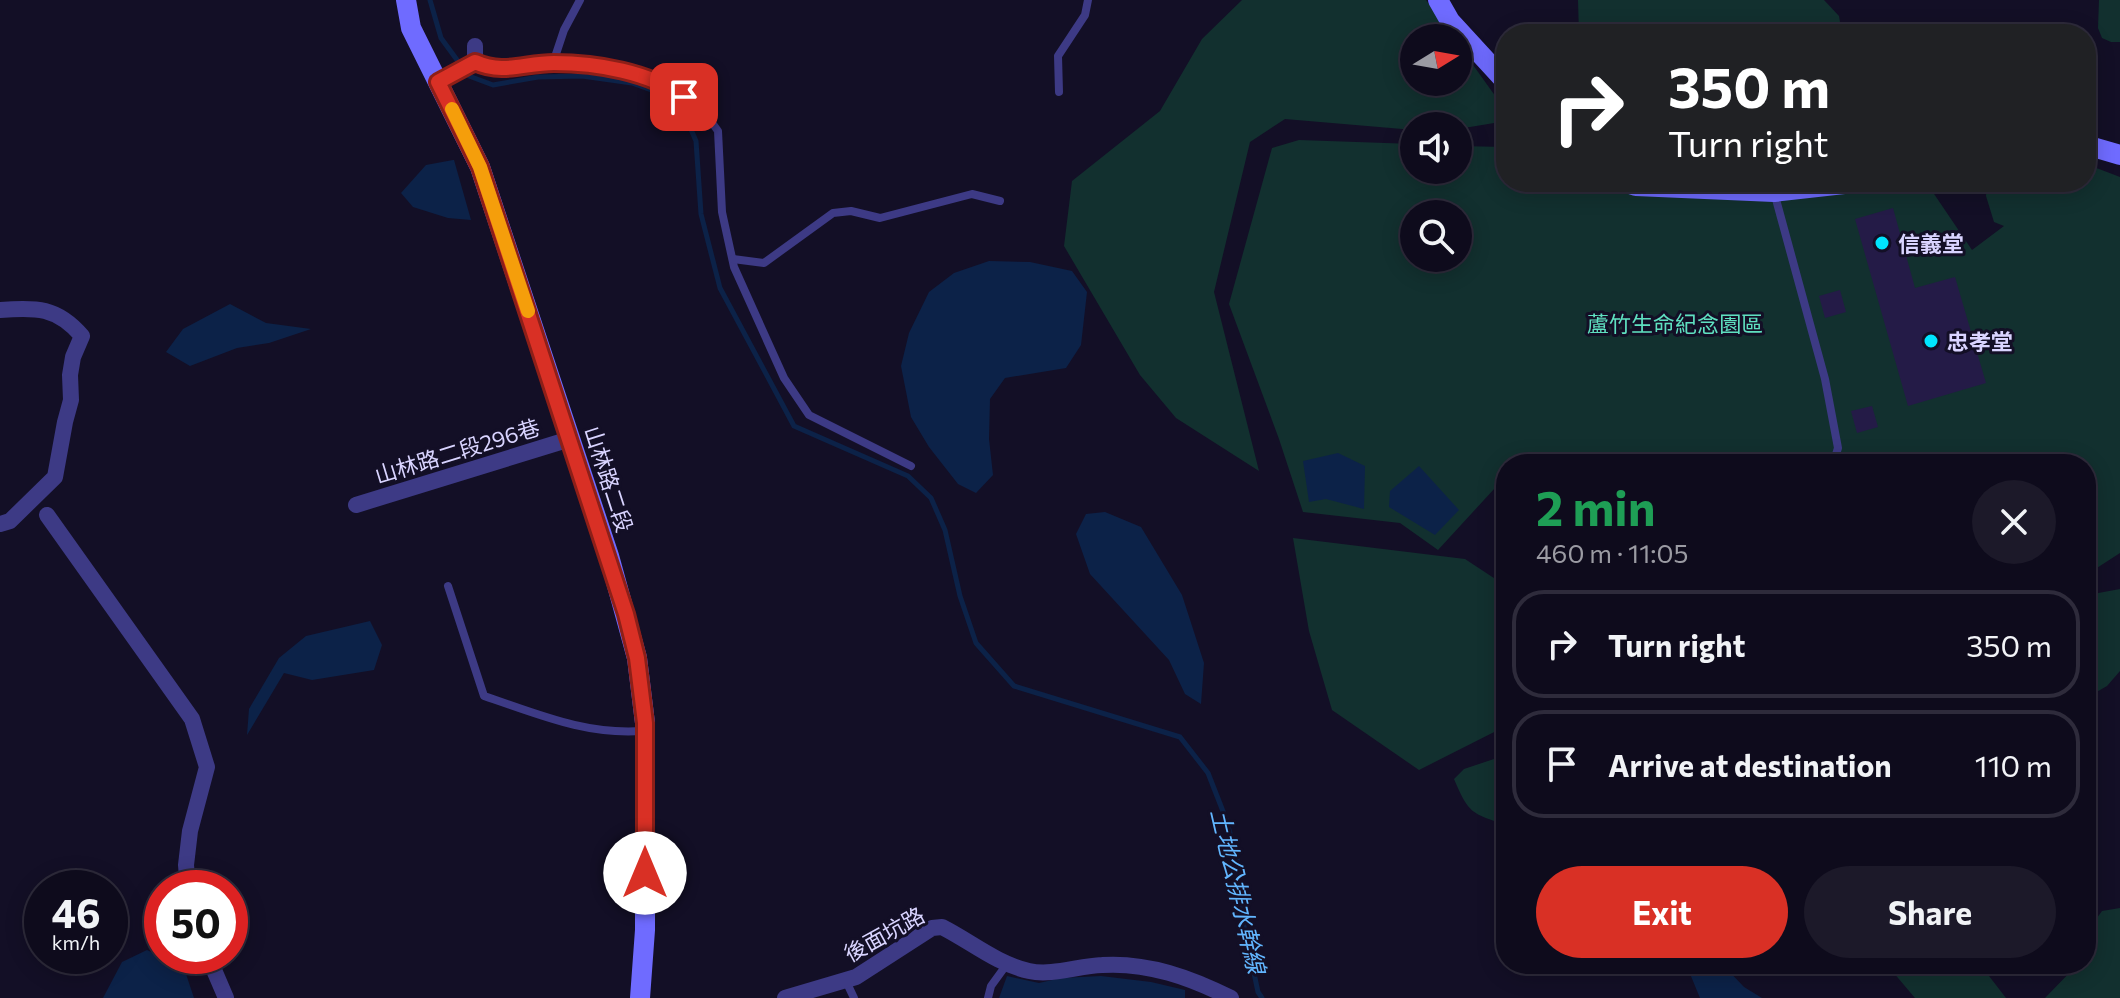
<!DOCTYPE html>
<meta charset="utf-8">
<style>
body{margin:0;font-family:Commissioner,"Noto Sans TC",sans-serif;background:#1c1929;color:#f1f3f6;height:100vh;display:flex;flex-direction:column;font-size:30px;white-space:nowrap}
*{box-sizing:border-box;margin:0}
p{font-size:26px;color:#9b9ba3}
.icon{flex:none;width:44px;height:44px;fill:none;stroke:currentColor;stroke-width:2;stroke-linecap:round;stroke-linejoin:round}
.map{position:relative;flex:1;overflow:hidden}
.panel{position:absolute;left:1496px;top:454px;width:600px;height:520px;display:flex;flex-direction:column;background:#0e0b1c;border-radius:32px;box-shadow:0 4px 20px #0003,0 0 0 2px #2e2b3b}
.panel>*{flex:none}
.top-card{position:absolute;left:1496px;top:24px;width:600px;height:168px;border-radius:32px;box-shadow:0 4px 20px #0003,0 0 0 2px #2e2b3b;background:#202124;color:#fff;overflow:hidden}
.needle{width:52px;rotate:79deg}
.buttons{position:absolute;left:1400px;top:24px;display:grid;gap:16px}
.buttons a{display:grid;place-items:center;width:72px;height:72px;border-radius:50%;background:#0e0b1c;box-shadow:0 4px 20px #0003,0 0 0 2px #2e2b3b;font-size:40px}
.speed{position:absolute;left:24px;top:870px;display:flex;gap:16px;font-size:40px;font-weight:700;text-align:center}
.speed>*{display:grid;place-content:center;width:104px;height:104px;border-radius:50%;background:#0e0b1c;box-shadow:0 4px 20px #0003,0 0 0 2px #2e2b3b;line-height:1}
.speed small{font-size:20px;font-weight:400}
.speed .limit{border:12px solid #d22;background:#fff;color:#111}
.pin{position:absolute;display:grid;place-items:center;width:68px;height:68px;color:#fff;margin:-34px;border-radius:16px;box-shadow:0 4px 12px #0006}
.me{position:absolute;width:88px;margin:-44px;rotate:0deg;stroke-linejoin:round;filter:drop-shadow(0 0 6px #0008)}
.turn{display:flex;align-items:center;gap:28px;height:168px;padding:0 40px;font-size:36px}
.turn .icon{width:104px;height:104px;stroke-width:2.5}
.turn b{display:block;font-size:56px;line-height:68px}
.round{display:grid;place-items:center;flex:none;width:84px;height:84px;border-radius:42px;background:#1c1929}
.headline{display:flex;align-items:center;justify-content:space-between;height:136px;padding:0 40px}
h1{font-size:48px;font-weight:700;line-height:60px;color:#1e9e55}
.primary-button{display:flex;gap:16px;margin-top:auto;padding:16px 40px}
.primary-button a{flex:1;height:92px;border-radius:48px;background:#d93025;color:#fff;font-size:32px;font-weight:700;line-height:92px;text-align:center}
.primary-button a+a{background:#1c1929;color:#f1f3f6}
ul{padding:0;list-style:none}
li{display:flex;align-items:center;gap:24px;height:108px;margin:0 16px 12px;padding:0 24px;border:4px solid #2e2b3b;border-radius:32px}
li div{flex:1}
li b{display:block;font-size:30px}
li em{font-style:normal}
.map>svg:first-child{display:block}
.green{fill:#12302f;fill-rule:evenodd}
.water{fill:#0c2248}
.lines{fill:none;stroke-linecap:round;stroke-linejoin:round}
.stream{stroke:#0c2248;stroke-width:5}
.building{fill:#241b47}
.lane{stroke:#3d3a85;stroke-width:8}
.street{stroke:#3d3a85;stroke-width:16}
.secondary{stroke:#6f6bff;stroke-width:20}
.route-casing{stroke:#8d1f18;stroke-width:20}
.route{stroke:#d93025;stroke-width:14}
.slow{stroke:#f59e0b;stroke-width:14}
.poi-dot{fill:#00e5ff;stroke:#130f26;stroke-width:3}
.labels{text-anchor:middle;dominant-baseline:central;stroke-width:6;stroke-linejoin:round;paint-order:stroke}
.poi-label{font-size:22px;font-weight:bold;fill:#d9d4ff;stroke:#130f26;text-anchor:start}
.park-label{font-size:22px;fill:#5fe0c0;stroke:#130f26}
.street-label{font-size:22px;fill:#d9d4ff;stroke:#130f26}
.water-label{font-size:24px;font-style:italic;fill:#62b6ff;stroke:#130f26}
</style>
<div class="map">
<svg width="2120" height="998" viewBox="0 0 2120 998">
<rect width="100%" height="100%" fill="#130f26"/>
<g class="green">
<path d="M1242 0H1426L1454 38H1414V82H1458V44L1506 111V121L1458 129V126H1414V130L1285 119 1250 142 1214 292 1259 471 1176 418 1140 375 1064 246 1072 181 1160 111 1202 39Z"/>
<path d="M1578 0H1824L1839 16 1842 34H1579Z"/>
<path d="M2099 0H2120V42H2111L2102 38 2098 28Z"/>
<path d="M1299 140 1414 144V170H1458V146L1506 147V182H1935L1930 188 1972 250 2004 226 1994 222 1986 196 1987 182H2086V164L2120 177V553L2086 575V464L1518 462 1506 464V476L1438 550 1400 523 1303 512 1279 439 1229 304 1272 148ZM1414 214H1458V258H1414Z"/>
<path d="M1293 538 1465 559 1506 586V726L1419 770 1332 710 1309 631Z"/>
<path d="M2120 589V671L2107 686 2086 698V600L2093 594Z"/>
<path d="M1506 755V825C1471 813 1469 814 1454 779L1464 769Z"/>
<path d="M2120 908V998H2045L2078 964H2086L2094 922 2102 911Z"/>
<path d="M1899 964H1965L1989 976 2006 998H1915L1893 972Z"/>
</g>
<g class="water">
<path d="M453 160H454L471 220 448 218 413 207 401 193 426 165Z"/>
<path d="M989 261 1030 262 1072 271 1087 292 1081 345 1066 368 1005 378 990 399 989 439 993 475 976 493 958 484 929 447 911 417 901 366 909 333 929 292 954 273Z"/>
<path d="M230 304 266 323 311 329 269 343 237 348 190 366 166 352 183 329Z"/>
<path d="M1338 453 1365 466 1364 509 1326 499 1309 502 1303 461Z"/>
<path d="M1419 466 1459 510 1435 535 1389 507 1390 491Z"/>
<path d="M1105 512 1141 527 1182 595 1204 663 1201 704 1185 694 1169 660 1090 574 1076 534 1086 514Z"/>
<path d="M370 621 382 645 374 670 312 680 284 673 247 735 249 709 279 658 306 636Z"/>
<path d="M147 950 184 968 194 998H103L122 962Z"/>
<path d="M1686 964H1722L1744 987 1762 998H1700Z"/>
<path d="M1007 976 1039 983 1061 978 1101 976 1151 982 1185 990V998H999Z"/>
</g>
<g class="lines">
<g class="stream">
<path d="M430 0 441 38 460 64"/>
<path d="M466 73 469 76 493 85 538 77 582 76 632 83 665 95 683 111 696 141 701 214 720 288 794 426 908 476 931 498 945 530 960 596 976 643 1014 686 1180 737 1208 773 1226 819 1237 859 1241 912 1258 992 1262 998"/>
</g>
</g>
<g class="building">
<path d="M1893 208 1915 288 1955 277 1986 383 1908 406 1855 219Z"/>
<path d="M1840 290 1846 312 1825 318 1819 296Z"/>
<path d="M1872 406 1878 427 1857 433 1851 411Z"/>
</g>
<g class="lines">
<g class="lane">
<path d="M475 62 491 70 553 63 609 68 667 85 702 109 718 131 722 212 734 267 784 378 809 415 911 466"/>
<path d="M553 63 564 30 580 0"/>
<path d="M1059 92 1058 56 1085 15 1088 0"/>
<path d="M1774 192 1825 379 1838 448 1833 464"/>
<path d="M733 259 764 263 833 213 851 211 880 218 972 194 1000 201"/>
<path d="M448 586 484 696C538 714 585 735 642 731"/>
<path d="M846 981 854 998"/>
<path d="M988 998 991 986 1007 964"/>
</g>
<g class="street">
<path d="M438 82 475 62V46"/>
<path d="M0 310C36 307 57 307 82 336L73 357 70 375 71 400 65 422 55 477 10 521 0 524"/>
<path d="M356 505 570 439"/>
<path d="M47 515 192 719 207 767 190 831 186 865 188 888"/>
<path d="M208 956 226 998"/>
<path d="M785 998 856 977 932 928 942 927C970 941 997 964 1029 971 1052 976 1078 966 1102 965 1148 962 1191 978 1231 998"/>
</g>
<g class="secondary">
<path d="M406 0 411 28 480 167 609 556 637 658 645 723V930L640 998"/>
<path d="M1438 0 1450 21 1506 82"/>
<path d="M2086 145 2120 155"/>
<path d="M1624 182 1636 186 1774 192 1862 182"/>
</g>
</g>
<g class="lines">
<defs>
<path id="route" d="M645 873V723L637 658 626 614 480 167 438 82 475 62C504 75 524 63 554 63 597 63 649 72 684 97"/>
</defs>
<use href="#route" class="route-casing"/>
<use href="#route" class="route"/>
<path class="slow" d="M452 109 480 167 528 311"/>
</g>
<g class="poi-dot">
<circle cx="1882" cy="243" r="8"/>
<circle cx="1931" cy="341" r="8"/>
</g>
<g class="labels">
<g class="poi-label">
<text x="1898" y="243">信義堂</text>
<text x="1947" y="341">忠孝堂</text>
</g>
<g class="park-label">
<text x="1675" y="323">蘆竹生命紀念園區</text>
</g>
<g class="street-label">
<text transform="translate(457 451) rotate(-17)">山林路二段296巷</text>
<text transform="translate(609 479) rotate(72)">山林路二段</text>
<text transform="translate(884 934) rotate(-29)">後面坑路</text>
</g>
<g class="water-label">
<text transform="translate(1239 891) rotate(77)">土地公排水幹線</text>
</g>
</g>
</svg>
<div class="buttons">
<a><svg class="needle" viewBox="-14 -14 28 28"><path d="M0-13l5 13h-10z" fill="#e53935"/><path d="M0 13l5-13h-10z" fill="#9b9ba3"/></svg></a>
<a><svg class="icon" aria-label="sound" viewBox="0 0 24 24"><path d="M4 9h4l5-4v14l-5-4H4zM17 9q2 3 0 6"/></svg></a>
<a><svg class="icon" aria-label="search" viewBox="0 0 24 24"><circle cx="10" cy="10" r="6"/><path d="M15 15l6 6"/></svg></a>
</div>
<div class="speed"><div>46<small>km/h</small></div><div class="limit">50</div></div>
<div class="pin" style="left:684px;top:97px;background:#d93025"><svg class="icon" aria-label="arrive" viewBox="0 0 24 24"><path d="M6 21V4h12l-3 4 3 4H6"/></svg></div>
<svg class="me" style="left:645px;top:873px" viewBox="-20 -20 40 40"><circle r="19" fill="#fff"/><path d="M0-13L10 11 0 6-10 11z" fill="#d93025"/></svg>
<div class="top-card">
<div class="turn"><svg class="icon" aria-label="right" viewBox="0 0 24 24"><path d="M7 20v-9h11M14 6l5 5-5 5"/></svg><div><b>350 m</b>Turn right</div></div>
</div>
<section class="panel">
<div class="headline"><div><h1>2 min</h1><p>460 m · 11:05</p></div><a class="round"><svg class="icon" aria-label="close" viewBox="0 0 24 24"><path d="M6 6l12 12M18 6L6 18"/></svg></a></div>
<ul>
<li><svg class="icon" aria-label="right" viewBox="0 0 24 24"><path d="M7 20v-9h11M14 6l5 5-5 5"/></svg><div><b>Turn right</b></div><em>350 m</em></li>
<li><svg class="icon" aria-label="arrive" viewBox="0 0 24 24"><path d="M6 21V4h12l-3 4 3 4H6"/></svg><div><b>Arrive at destination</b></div><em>110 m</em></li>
</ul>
<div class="primary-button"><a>Exit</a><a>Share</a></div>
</section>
</div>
